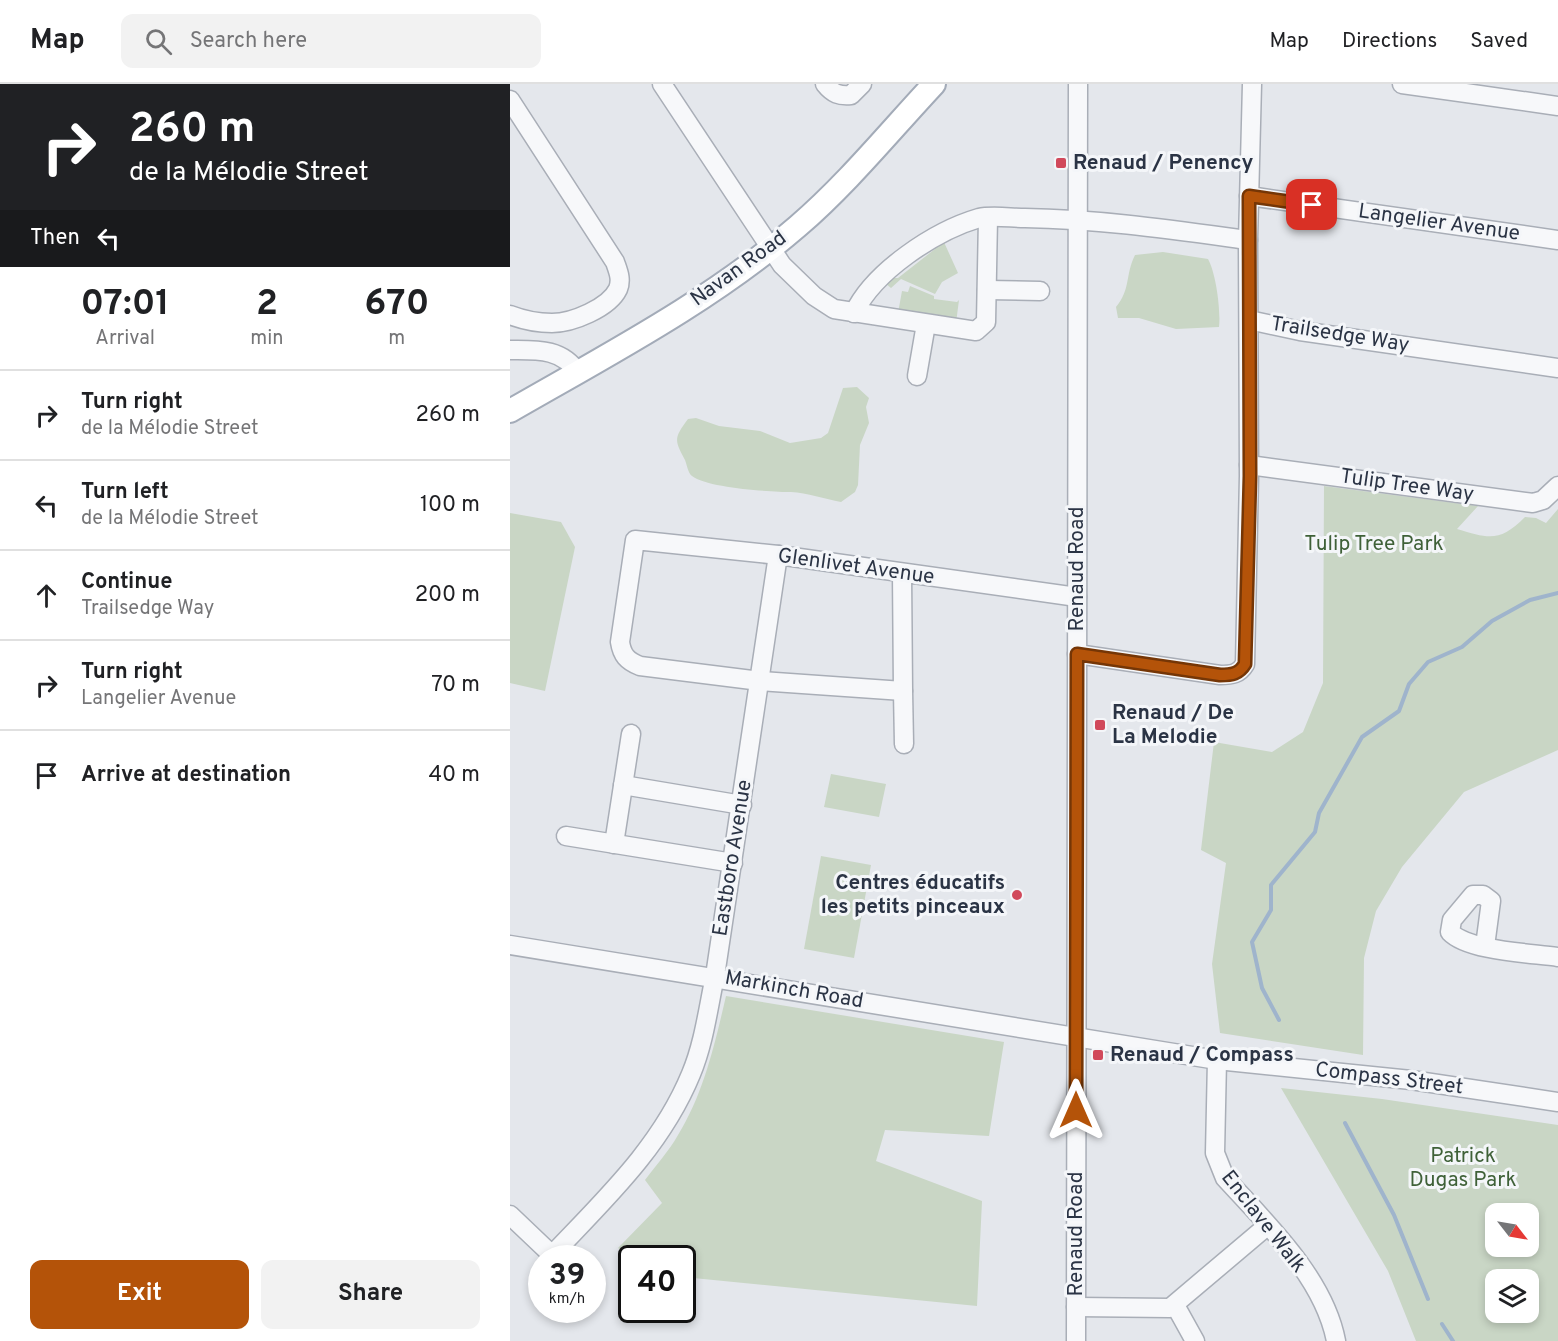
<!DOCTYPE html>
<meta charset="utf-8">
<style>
body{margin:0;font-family:Overpass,sans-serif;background:#f2f2f2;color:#202124;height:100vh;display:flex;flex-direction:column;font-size:22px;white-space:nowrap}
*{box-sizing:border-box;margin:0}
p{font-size:20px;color:#757577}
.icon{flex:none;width:33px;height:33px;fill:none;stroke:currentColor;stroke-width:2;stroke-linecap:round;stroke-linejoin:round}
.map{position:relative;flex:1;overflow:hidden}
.side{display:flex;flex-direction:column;background:#fff;width:510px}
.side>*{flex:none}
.hud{background:#202124;color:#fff;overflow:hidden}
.needle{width:39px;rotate:121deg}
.controls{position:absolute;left:975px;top:1119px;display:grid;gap:12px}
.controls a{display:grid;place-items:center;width:54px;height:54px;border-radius:12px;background:#fff;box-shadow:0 3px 9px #0003;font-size:30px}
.speed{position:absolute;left:18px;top:1161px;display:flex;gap:12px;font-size:30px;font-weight:700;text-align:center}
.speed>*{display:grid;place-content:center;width:78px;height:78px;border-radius:50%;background:#fff;box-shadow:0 3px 9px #0003;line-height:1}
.speed small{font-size:15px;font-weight:400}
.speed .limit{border:3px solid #111;border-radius:9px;background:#fff;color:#111}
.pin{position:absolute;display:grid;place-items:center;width:51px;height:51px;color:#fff;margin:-26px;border-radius:12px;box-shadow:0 3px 9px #0006}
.me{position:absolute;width:66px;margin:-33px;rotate:0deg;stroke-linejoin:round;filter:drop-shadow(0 0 4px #0008)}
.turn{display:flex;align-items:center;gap:21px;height:126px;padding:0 30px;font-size:27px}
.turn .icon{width:78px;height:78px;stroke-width:2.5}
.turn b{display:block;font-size:42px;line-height:51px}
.then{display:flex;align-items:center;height:57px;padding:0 30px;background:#0003;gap:12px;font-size:22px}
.eta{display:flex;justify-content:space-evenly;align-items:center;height:102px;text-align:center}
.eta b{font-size:36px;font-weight:700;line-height:42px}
.action{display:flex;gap:12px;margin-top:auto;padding:12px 30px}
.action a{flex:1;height:69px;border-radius:12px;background:#b45309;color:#fff;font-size:24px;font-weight:700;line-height:69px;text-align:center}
.action a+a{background:#f2f2f2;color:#202124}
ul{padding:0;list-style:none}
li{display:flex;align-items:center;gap:18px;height:90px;padding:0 30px;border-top:2px solid #e0e0e0}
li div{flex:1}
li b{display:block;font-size:22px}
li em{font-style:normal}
header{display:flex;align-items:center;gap:36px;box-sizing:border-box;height:84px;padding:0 30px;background:#fff;border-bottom:2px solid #e0e0e0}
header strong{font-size:28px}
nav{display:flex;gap:33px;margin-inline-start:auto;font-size:21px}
.search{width:420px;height:54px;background:#f2f2f2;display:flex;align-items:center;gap:15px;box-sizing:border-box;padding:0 21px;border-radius:12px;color:#757577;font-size:22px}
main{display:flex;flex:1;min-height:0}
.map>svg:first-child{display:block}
.green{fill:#c9d6c5;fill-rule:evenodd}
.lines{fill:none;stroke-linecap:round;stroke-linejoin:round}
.stream{stroke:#9fb4cc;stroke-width:4}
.minor-casing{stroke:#a9aeb7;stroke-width:21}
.major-casing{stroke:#a3abb8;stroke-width:26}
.minor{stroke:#f7f8fa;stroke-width:18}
.major{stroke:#fff;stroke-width:22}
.route-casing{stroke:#753606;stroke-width:15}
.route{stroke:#b45309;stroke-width:10}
.poi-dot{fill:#d1495b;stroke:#f4f6f9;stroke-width:2}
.labels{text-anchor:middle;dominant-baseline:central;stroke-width:6;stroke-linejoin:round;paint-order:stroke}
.poi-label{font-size:21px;font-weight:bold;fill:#2b3445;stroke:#f4f6f9;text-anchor:start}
.street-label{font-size:21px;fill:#2b3445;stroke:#f4f6f9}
.park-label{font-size:21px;fill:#3f6138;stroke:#f4f6f9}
</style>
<header>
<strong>Map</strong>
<div class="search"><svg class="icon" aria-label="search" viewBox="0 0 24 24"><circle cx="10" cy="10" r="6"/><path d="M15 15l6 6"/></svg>Search here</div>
<nav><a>Map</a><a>Directions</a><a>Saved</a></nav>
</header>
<main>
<section class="side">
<div class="hud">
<div class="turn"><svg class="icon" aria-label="right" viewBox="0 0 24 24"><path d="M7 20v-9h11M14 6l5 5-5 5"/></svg><div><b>260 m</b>de la Mélodie Street</div></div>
<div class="then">Then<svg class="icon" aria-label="left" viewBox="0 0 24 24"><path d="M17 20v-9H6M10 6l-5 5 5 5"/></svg></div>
</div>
<div class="eta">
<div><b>07:01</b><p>Arrival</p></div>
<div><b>2</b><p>min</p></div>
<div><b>670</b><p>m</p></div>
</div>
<ul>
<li><svg class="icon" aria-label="right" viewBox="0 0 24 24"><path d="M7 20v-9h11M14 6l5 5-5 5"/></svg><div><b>Turn right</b><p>de la Mélodie Street</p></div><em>260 m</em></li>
<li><svg class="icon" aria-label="left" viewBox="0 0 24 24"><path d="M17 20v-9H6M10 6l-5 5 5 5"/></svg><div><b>Turn left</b><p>de la Mélodie Street</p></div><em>100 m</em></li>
<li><svg class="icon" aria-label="ahead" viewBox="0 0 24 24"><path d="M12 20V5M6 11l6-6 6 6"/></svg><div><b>Continue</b><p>Trailsedge Way</p></div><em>200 m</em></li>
<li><svg class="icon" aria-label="right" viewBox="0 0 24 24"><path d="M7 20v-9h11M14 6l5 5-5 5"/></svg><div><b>Turn right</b><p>Langelier Avenue</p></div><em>70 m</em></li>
<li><svg class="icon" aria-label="arrive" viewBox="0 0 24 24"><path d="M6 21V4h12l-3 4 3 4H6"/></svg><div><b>Arrive at destination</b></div><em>40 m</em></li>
</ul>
<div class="action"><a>Exit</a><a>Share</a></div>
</section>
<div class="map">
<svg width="1048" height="1257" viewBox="0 0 1048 1257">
<rect width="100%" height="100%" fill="#e4e7ec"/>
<g class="green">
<path d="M433 156 448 189 432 198 425 210 391 195 381 204 375 199 381 194H388L425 165 427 159Z"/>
<path d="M653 168 698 175C706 189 711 227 709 243L666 245 629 234H608L606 223C621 205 615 191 625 171Z"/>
<path d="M400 202 424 212V215L447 218 449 216 446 239 441 233 396 226 388 229 392 207 398 208Z"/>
<path d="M347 303 359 314 356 323 359 339 350 361 348 401 345 408 331 418C315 415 297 409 281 408 261 408 197 404 182 392 178 389 177 381 175 376 164 356 164 354 178 335L186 334 209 342 250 347 280 359 311 354 318 349 333 304Z"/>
<path d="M814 402 968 422 947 445C980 455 990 458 1015 433L1026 434 1036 439 1048 425V666L954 708 892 783 866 827 854 874 853 971 710 949 702 880 716 779 691 766 704 658 762 668 793 648 813 599Z"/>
<path d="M0 429 51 438 65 463 35 607 0 599Z"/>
<path d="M321 690 376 700 369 733 314 723Z"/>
<path d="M311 772 361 781 344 874 294 865Z"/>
<path d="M216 912 494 958 479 1052 375 1046 366 1077 472 1117 467 1222 173 1193 172 1174H122L108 1164 152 1119 135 1096C146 1081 159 1067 168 1051 194 1009 205 959 216 912Z"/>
<path d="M771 1004 872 1015 1048 1041V1257H906L878 1187ZM986 1130H1018V1162H986ZM986 1196H1018V1228H986Z"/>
</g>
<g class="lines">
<g class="stream">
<path d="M769 936 752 904 742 858 761 826V801L805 748 809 729 852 653 889 627 899 600 918 578 952 563 982 537 1020 516 1048 509"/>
<path d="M835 1039 884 1131 918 1215"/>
<path d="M932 1240 943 1257"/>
</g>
<defs>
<g id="minor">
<path d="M152 0 272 181 304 212 324 225 466 247 476 238 478 134"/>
<path d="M315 0C323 10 329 12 341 11L352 0"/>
<path d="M892 0 1048 22"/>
<path d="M0 16 105 178C108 187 112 195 108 205 99 224 62 239 42 239 28 239 13 236 0 231"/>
<path d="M739 112 1048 156"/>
<path d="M477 206 530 207"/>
<path d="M344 229C364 187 425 147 469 134 482 131 501 134 515 134 589 135 664 146 738 156"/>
<path d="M739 236 790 247 1048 284"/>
<path d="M0 266C26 266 52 264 68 289"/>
<path d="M407 292 416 240"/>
<path d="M739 381 1023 419 1033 416 1048 402"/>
<path d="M392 489 393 607 250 597 130 582C117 577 112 571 110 558L125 456 268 471 567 513"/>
<path d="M567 570 710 591C722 591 729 590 735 580L739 392 738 156 742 0"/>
<path d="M393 607 394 660"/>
<path d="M113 701 232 721"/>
<path d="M56 752 223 779"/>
<path d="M104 760 121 650"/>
<path d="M0 861 707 976 901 996 1048 1018"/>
<path d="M975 862 981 817 973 811H963L942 836 940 848C958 867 1020 869 1048 873"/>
<path d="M707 976 705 1069 715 1094C757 1140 814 1194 826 1257"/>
<path d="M0 1131 42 1171C95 1115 151 1063 181 990 194 959 198 925 205 892L268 471"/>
<path d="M665 1221 685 1257"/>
<path d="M566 1223 660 1224 757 1142"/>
<path d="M566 1257 568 0"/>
</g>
<path id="major" d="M0 327C99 270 201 217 288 142 337 100 380 47 424 0"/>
</defs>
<use href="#minor" class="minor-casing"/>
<use href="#major" class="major-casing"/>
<use href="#minor" class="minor"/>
<use href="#major" class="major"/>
</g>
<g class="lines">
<defs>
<path id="route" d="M566 1026 567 570 710 591C722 591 729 590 735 580L740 392 739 112 802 121"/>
</defs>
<use href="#route" class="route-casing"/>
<use href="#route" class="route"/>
</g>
<g class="poi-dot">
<rect x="545" y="73" width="12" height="12" rx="3"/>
<rect x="584" y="635" width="12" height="12" rx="3"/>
<circle cx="507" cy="811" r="6"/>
<rect x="582" y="965" width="12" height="12" rx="3"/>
</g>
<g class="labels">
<g class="poi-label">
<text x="563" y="79">Renaud / Penency</text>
<text x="602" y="629">Renaud / De<tspan x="602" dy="24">La Melodie</tspan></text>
<text x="495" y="799" text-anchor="end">Centres éducatifs<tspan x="495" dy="24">les petits pinceaux</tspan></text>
<text x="600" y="971">Renaud / Compass</text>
</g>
<g class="street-label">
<text transform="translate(929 139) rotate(8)">Langelier Avenue</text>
<text transform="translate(229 185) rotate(-36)">Navan Road</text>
<text transform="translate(830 251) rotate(9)">Trailsedge Way</text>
<text transform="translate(897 402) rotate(8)">Tulip Tree Way</text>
<text transform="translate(346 483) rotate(8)">Glenlivet Avenue</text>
<text transform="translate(567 485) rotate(-90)">Renaud Road</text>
<text transform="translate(223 774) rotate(-81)">Eastboro Avenue</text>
<text transform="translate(284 906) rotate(10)">Markinch Road</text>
<text transform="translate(879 995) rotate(7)">Compass Street</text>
<text transform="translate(753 1138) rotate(52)">Enclave Walk</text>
<text transform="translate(566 1150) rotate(-90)">Renaud Road</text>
</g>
<g class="park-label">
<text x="864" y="460">Tulip Tree Park</text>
<text x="953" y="1072">Patrick<tspan x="953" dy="24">Dugas Park</tspan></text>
</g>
</g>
</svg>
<div class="controls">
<a><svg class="needle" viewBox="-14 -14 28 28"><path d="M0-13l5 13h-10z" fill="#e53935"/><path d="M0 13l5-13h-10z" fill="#757577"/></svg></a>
<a><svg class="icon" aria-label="layers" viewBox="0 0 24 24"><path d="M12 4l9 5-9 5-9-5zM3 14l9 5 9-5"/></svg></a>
</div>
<div class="speed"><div>39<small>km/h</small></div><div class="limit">40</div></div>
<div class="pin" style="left:802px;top:121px;background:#d93025"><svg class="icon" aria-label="arrive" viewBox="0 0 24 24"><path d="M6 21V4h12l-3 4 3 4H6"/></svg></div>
<svg class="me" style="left:566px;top:1026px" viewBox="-20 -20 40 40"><path d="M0-17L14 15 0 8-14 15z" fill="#b45309" stroke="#fff" stroke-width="4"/></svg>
</div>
</main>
